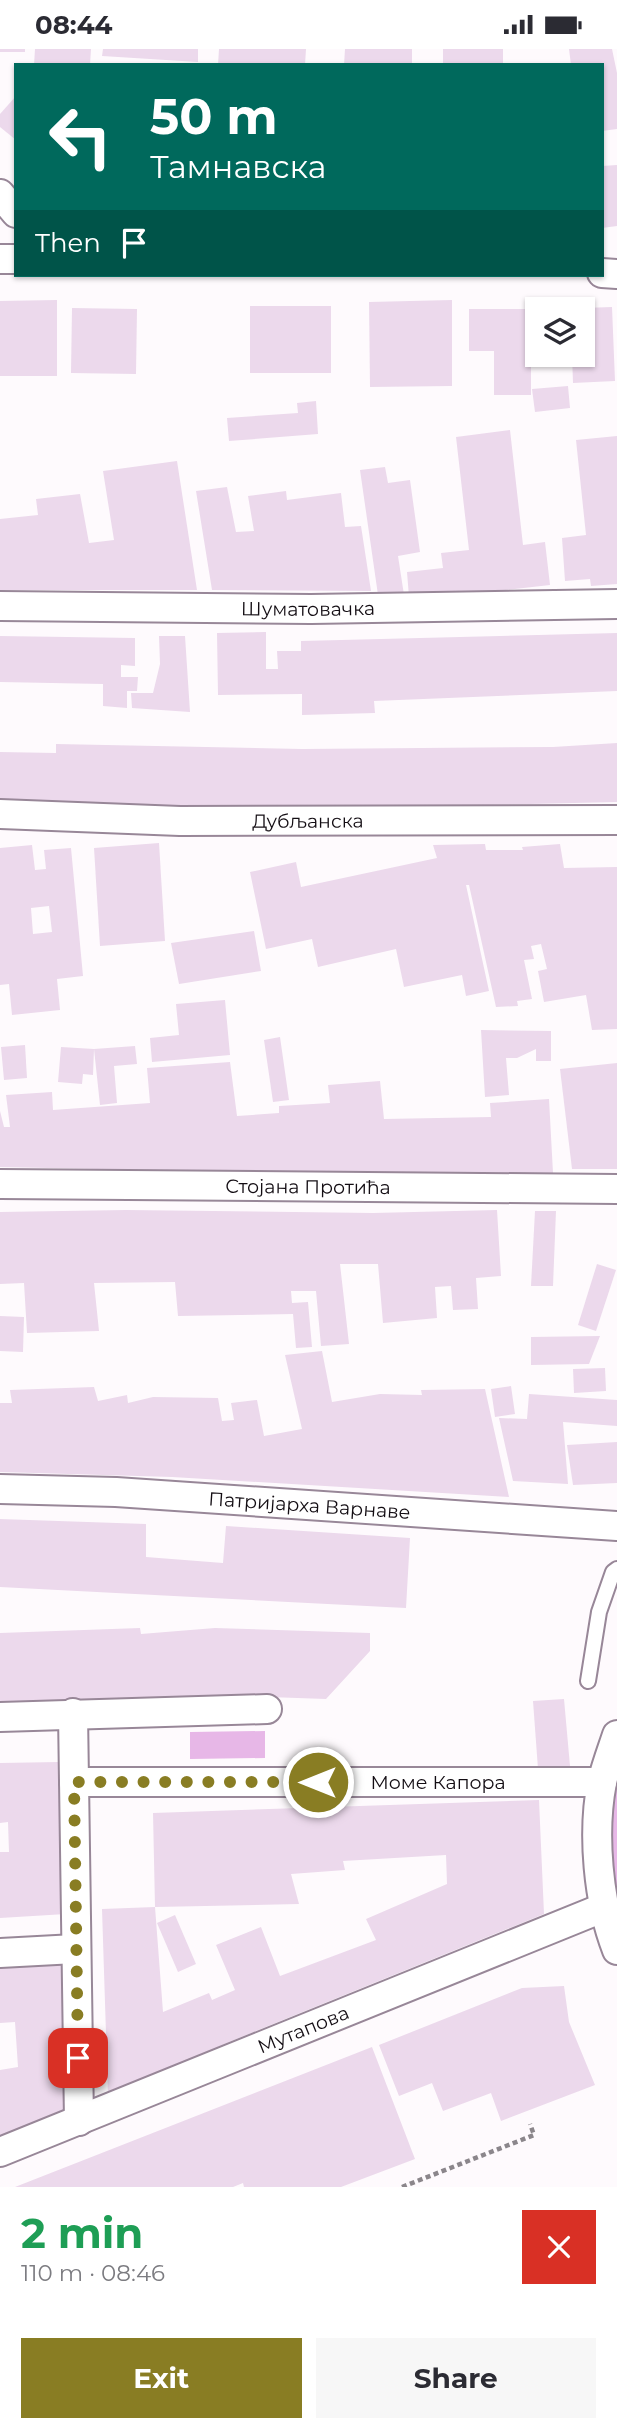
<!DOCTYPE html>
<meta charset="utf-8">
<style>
body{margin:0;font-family:Montserrat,sans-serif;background:#f7f7f7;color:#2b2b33;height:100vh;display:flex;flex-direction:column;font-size:26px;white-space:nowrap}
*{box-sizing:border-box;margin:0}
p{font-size:23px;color:#7c7c81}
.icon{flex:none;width:38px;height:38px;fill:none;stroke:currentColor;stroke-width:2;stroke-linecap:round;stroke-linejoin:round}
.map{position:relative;height:2138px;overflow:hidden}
.drawer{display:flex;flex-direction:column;background:#fff;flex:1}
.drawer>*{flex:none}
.guide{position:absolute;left:14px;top:14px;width:590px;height:214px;border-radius:0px;box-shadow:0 2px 5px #0004;background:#00695c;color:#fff;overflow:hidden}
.fabs{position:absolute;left:525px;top:248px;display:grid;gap:14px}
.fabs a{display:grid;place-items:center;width:70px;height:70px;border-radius:0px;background:#fff;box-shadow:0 2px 5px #0004;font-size:35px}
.pin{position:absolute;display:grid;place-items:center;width:60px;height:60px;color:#fff;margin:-30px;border-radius:14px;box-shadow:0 4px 10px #0006}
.me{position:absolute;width:77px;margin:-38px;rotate:270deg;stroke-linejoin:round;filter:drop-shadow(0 0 5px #0008)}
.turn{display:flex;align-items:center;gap:24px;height:147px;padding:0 21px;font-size:32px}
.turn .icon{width:91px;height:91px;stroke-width:2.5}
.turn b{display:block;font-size:49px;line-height:60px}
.then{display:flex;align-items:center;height:66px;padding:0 21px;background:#0003;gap:14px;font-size:26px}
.round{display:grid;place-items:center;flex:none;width:74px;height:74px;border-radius:0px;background:#f7f7f7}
.summary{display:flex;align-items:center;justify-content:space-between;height:119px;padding:0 21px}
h1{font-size:42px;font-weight:700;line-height:52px;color:#1e9e55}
.primary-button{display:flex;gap:14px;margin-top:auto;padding:14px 21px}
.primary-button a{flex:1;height:80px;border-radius:0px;background:#897d23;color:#fff;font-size:28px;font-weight:700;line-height:80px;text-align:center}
.primary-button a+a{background:#f7f7f7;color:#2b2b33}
.status{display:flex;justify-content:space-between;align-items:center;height:49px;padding:0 35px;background:#fff;direction:ltr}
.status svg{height:19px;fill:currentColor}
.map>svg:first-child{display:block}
.green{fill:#e7b7e7}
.building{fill:#ecd9ec;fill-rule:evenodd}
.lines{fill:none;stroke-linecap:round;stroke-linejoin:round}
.service-casing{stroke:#988798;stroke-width:18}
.minor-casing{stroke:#988798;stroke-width:32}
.path{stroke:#8b868b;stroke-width:4.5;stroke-dasharray:5 3.5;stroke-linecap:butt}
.service{stroke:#fff;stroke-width:14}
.minor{stroke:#fff;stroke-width:28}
.route{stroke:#897d23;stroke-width:12;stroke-dasharray:0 21.6}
.labels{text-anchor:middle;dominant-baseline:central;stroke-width:5;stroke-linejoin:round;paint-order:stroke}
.street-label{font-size:19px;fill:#130d13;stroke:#fff}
</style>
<div class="status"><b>08:44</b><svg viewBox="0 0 49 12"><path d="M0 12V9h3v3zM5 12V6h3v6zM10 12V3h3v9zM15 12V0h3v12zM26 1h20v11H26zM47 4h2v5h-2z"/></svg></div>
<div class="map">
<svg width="617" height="2138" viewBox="0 0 617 2138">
<rect width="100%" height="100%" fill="#fefafd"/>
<g class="green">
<path d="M265 1682V1709L190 1710V1683Z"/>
<path d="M617 1686V1901L605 1858Z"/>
</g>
<g class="building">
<rect x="0" y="0" width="25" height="3"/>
<path d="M35 0H91L90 16H34Z"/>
<path d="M103 0H198V13L102 7Z"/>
<path d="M219 0H306L305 16H218Z"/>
<path d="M345 0H412V16H344Z"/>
<rect x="443" y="0" width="60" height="16"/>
<path d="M569 0H612L617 24V80L602 82V16H571Z"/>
<path d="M16 47V91L0 78V65Z"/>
<path d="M617 116V177L602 179V117Z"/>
<path d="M57 251V327H0V252Z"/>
<path d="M452 251V337L370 338 369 253Z"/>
<rect x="250" y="257" width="81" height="67"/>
<path d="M612 258 615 332 573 334 572 306H583V259Z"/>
<path d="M72 259 137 260 136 325 71 324Z"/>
<path d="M469 260H537V298H531V346H494V302H469Z"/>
<path d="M568 337 570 359 535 363 532 340Z"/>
<path d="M316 352 318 385 229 392 227 369 298 364 297 354Z"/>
<path d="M510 381 523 496 545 493 550 536 446 548H409L407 523 443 519 441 504 469 501 456 388Z"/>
<path d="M617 387V535L591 537 590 530 565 532 562 489 586 486 576 391Z"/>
<path d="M177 412 197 541H0V470L38 466 36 450 80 445 89 494 114 491 103 422Z"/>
<path d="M385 418 388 434 410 431 420 503 398 507 404 546H378L360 421Z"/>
<path d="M227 438 236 483 254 482 248 447 286 442 287 451 341 444 345 478 361 477 371 542 212 541 196 442Z"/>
<path d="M266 583V620H278L277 602H301V592L617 584V642L374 652 375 664 302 666V645L218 646 217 584Z"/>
<path d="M0 587 135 589V617L121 616V628H138L137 642H127V659L103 657V635L0 633Z"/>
<path d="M159 587H185L190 663 132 659 131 644H153L160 615Z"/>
<path d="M617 694V753L303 760 122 759 0 753V703L56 704V695L302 700 553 698Z"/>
<path d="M159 794 165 892 100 897 94 799Z"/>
<path d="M485 795 486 801H523L522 798 560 795 564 819 617 818V980L592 981 586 946 544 953 538 922 547 920 541 895 531 897 534 910 524 911 532 950 517 952 518 957 496 958 469 836H466L489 942 466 947 462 926 404 938 396 900 318 918 312 890 266 900 250 823 296 813 301 838 437 809 433 796Z"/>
<path d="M32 796 35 821 46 820 44 801 71 799 83 927 57 930 60 961 12 966 9 935 0 936V799ZM49 857 52 883 33 885 31 859Z"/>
<path d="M254 882 261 922 179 935 171 894Z"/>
<path d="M225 951 230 1006 152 1013 150 989 179 986 176 955Z"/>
<path d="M481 981 551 982V1012H536V1000L517 1009H506L509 1046 485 1048Z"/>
<path d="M280 988 289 1051 273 1053 264 991Z"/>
<path d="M25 996 27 1029 4 1031 1 998Z"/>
<path d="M135 997 137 1015 114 1017 117 1054 100 1056 94 1000Z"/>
<path d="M61 998 94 1000 93 1026 83 1025 82 1035 58 1033Z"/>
<path d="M230 1013 237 1067 279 1064V1057L330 1054 328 1036 380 1032 384 1070 491 1068 490 1054 549 1050 553 1124H286L0 1118V1062L4 1078H10L6 1046 52 1043 53 1061 150 1054 147 1019Z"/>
<path d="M617 1014V1120H572L560 1020Z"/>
<path d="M126 1161 373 1164 497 1161 501 1227 476 1229 478 1260 453 1261 451 1237 435 1238 437 1269 383 1274 378 1215H340L349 1295 321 1297 316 1242H291L292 1254 308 1253 312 1298 296 1299 293 1265 178 1267 175 1233 94 1234 99 1282 27 1284 24 1234 0 1235V1163Z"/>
<path d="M535 1162H556L553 1237H531Z"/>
<path d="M597 1215 616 1221 596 1282 578 1276Z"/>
<path d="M0 1267 24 1268 23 1303 0 1302Z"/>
<path d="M600 1287 589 1315 531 1316V1288Z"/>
<path d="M322 1302 332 1353 380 1345 422 1346 421 1341 485 1340 509 1448 172 1428 0 1423V1354H12L10 1341 94 1338 98 1352 127 1346 128 1354 153 1348 218 1349 222 1372 234 1371 231 1354 257 1351 264 1387 302 1380 285 1306Z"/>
<path d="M605 1319 606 1342 574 1344 573 1320Z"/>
<path d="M511 1337 515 1365 495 1368 491 1340Z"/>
<path d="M529 1345 617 1351V1377L563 1373 568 1435 513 1432 499 1369 527 1370Z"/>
<path d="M617 1393V1434L573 1436 567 1396Z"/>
<path d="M0 1470 146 1475V1508L223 1514 226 1477 410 1489 406 1559 0 1538Z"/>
<path d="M140 1579 141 1585 215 1579 370 1584V1602L326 1650 212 1646 0 1656V1584Z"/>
<path d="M564 1650 570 1717 538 1720 533 1652Z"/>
<path d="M59 1713 66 1865 0 1869V1803H9L8 1773 0 1774V1714Z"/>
<path d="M539 1751 544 1865 229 1993 108 2047 102 1860 155 1858 153 1764ZM446 1806 447 1835 366 1870 376 1891 280 1927 261 1878 216 1896 235 1941 212 1951 209 1944 163 1963 155 1858 299 1855 291 1825 345 1821 343 1812Z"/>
<path d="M175 1866 196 1915 178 1923 157 1874Z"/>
<path d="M61 1915 67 2064 0 2089V2021L18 2018 15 1973 0 1974V1919Z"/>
<path d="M564 1937 569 1973 595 2036 501 2072 491 2044 443 2062 432 2034 399 2047 379 1996 522 1939Z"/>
<path d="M372 1998 415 2110 341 2138H244L243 2134 233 2138H15Z"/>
</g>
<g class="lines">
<defs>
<path id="service" d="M588 1632 599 1563 613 1523 617 1520"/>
<g id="minor">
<path d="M0 145 16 164"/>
<path d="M0 210H16"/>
<path d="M602 224 617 225"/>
<path id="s1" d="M0 557 311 560 617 555"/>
<path id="s2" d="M0 765 180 772 617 771"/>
<path id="s3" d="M0 1135 617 1140"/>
<path id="s4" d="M0 1440 116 1443 617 1477"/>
<path d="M73 1664 79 2072"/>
<path d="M0 1668 267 1660"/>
<path d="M617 1686C612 1701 606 1717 602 1733 592 1784 598 1853 617 1901"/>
<path id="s5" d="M74 1733H602"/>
<path d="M0 1904 75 1900"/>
<path id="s6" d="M0 2103 605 1858"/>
</g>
</defs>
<use href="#service" class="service-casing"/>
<use href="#minor" class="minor-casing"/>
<path class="path" d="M402 2138 534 2086 530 2075"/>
<use href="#service" class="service"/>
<use href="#minor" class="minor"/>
</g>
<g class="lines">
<path class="route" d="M78 2009 74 1733H318"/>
</g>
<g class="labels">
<g class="street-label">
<text stroke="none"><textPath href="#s1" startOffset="308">Шуматовачка</textPath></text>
<text stroke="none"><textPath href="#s2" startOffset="308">Дубљанска</textPath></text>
<text stroke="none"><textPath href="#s3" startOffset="308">Стојана Протића</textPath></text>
<text stroke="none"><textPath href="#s4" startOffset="310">Патријарха Варнаве</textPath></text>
<text stroke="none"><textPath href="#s5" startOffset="364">Моме Капора</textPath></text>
<text stroke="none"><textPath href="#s6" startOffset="327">Мутапова</textPath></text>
</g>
</g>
</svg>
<div class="fabs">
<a><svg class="icon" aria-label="layers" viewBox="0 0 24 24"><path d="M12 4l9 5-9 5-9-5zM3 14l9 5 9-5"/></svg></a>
</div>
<div class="pin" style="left:78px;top:2009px;background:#d93025"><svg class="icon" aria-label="arrive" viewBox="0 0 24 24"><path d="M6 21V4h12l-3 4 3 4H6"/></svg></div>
<svg class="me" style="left:318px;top:1733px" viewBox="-20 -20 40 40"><circle r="17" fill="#897d23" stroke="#fff" stroke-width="3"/><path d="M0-11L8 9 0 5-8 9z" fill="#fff"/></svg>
<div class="guide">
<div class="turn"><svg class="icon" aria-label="left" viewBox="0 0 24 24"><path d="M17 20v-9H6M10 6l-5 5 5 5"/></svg><div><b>50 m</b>Тамнавска</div></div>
<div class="then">Then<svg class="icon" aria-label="arrive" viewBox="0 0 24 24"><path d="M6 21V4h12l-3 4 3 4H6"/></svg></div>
</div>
</div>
<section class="drawer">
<div class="summary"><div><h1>2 min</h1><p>110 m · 08:46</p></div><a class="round" style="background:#d93025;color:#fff"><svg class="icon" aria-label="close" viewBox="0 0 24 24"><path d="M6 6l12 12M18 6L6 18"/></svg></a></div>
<div class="primary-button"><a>Exit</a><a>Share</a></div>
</section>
